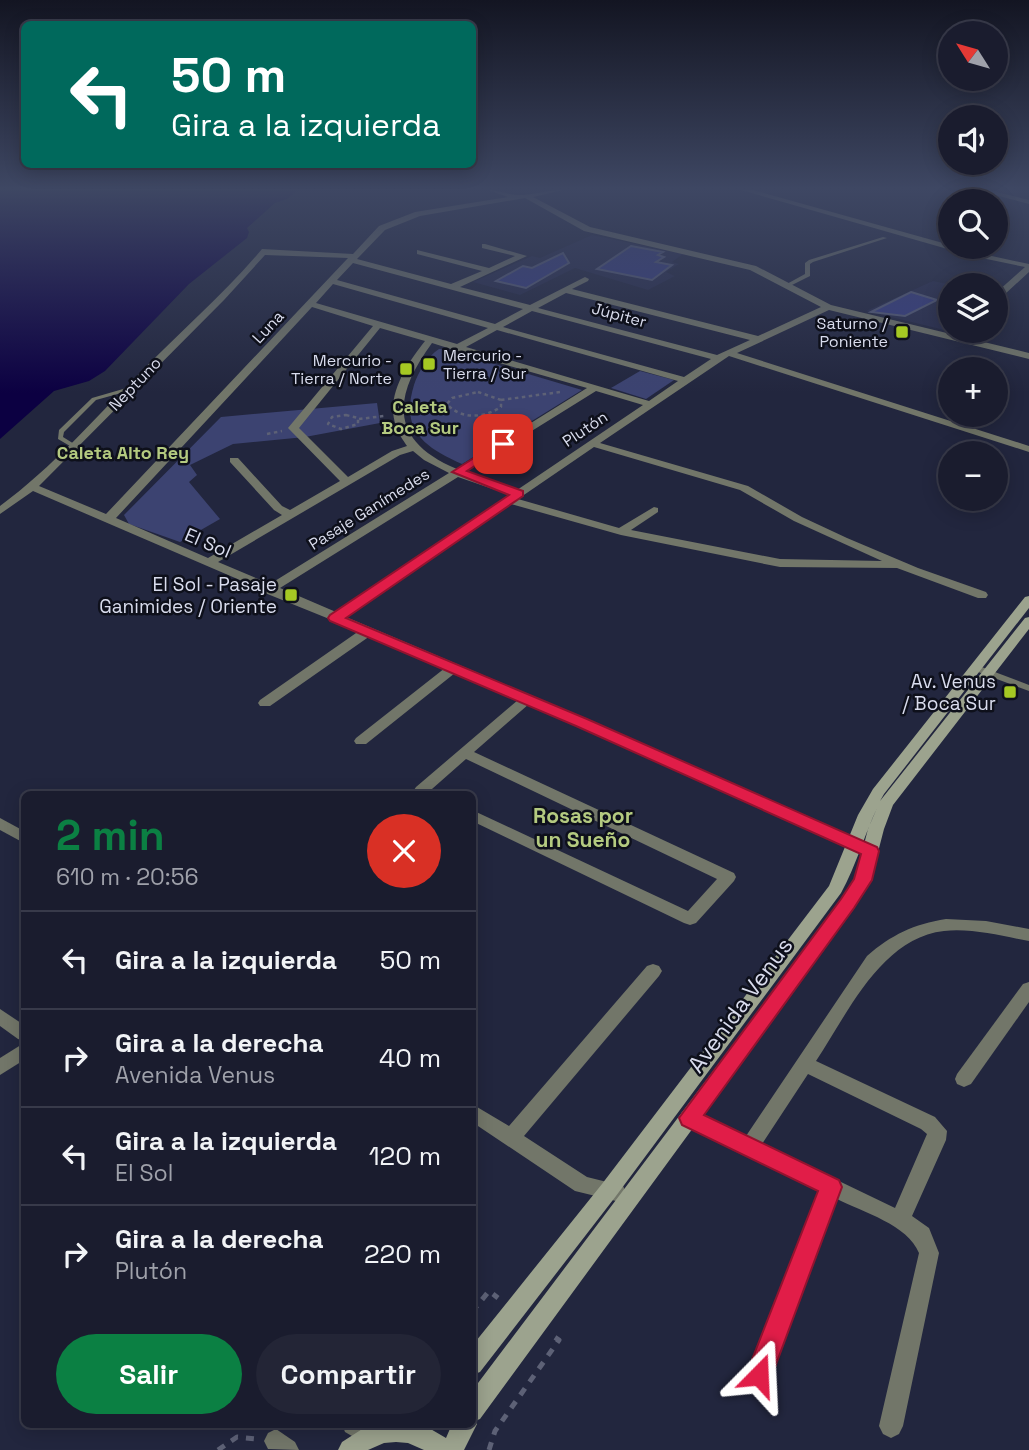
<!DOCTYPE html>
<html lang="es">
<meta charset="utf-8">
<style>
body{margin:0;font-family:"Space Grotesk",sans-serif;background:#232536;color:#f1f3f6;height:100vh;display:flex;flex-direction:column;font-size:26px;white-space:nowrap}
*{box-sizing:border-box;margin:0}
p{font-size:23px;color:#9fa1aa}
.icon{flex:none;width:38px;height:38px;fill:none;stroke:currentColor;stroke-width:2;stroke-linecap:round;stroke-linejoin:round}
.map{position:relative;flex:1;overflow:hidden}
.drawer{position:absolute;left:21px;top:791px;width:455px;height:637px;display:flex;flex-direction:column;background:#1a1c2e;border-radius:10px;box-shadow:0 4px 18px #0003,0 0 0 2px #383a4a}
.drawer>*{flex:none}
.hud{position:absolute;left:21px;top:21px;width:455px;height:147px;border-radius:10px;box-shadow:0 4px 18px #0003,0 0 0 2px #383a4a;background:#00695c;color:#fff;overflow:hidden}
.needle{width:46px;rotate:307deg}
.tools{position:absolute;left:938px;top:21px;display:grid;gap:14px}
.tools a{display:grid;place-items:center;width:70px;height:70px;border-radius:50%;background:#1a1c2e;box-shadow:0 4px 18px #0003,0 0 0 2px #383a4a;font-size:35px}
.pin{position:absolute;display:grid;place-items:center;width:60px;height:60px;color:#fff;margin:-30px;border-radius:14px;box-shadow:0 4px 10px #0006}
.me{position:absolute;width:77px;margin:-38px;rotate:21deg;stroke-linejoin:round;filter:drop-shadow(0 0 5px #0008)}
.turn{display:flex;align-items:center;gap:24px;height:147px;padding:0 35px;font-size:32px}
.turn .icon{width:91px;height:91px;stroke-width:2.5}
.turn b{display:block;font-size:49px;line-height:60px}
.round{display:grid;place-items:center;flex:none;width:74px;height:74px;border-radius:37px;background:#232536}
.overview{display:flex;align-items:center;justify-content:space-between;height:119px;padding:0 35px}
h1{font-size:42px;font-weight:700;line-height:52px;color:#0b8043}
.action{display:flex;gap:14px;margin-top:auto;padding:14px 35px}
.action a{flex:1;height:80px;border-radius:42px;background:#0b8043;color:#fff;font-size:28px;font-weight:700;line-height:80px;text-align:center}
.action a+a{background:#232536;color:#f1f3f6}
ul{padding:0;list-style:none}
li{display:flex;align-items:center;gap:21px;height:98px;padding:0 35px;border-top:2px solid #383a4a}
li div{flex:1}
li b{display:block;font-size:26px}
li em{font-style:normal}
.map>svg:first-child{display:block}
.built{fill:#282c4b}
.green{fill:#3c4371}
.water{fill:#0c0042}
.building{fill:#373d82;stroke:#565c78;stroke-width:2}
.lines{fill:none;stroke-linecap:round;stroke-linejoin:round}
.path-far1{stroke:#5d6176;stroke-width:2.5;stroke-dasharray:3.5 3.5;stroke-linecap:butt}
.path{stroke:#5d6176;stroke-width:5;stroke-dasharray:8 8;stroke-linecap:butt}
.lane{fill:#727669;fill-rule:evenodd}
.street{fill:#727669;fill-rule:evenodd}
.secondary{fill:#9ca38e;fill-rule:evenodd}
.route{fill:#e11d48;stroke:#92132f;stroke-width:2}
.poi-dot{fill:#a5c823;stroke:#0e101b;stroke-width:2.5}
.labels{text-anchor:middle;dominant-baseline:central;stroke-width:5;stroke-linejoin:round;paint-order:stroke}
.far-street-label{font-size:16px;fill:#d9dced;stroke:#0e101b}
.far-poi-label{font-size:16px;fill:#d9dced;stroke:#0e101b;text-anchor:end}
.far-neighbourhood-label{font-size:18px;font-weight:bold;fill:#b4ca80;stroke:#0e101b}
.street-label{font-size:19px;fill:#d9dced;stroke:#0e101b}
.poi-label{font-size:19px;fill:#d9dced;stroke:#0e101b;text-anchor:end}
.neighbourhood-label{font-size:21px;font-weight:bold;fill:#b4ca80;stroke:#0e101b}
.near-street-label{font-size:23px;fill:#d9dced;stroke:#0e101b}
</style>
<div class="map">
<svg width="1029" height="1450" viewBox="0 0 1029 1450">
<rect width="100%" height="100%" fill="#22263e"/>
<g class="built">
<path d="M592 235 683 254 672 262 679 264 666 272 675 276 648 290 575 268 520 295 473 282 532 256 540 258Z"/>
<path d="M933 281 952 285 950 331H970L965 335 866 311Z"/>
</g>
<g class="green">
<path d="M439 349H444L582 390 462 464C424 447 400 430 414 385 418 372 428 356 439 349Z"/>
<path d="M640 371 674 380 646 399 611 388Z"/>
<path d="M377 403 380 423 305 437 233 444 190 465 197 475 189 482 220 519 180 542 129 524 124 515 221 417Z"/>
</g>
<path class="water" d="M0 190H298L287 199 275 203 247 228 249 232 247 238 189 284 105 371 89 381 54 391 0 439Z"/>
<g class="building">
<path d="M631 246 663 252 658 255 664 257 656 262 672 265 652 280 597 269Z"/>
<path d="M563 253 569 263 526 288 496 281 523 266 532 268Z"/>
<path d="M911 292 937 300 905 316 871 312Z"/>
</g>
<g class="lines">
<g class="path-far1">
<path d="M478 392 501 400V407C484 418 461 420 447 404L452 398Z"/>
<path d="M501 400 560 392"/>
<path d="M412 412 448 407"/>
<path d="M346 415 358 418V424L341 429 328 424 332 417Z"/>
<path d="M359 419 384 416"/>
<path d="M267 434 282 431"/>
</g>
<g class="path">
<path d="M472 1312 489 1291 498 1298"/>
<path d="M218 1450 237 1437 256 1439"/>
<path d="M489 1450 495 1431 559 1340 553 1336"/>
</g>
<g class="lane">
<path d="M883 237 887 238 813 262 810 264V276L790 286 785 285 805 274V263L809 260Z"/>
<path d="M130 387 133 389 132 390 96 400 64 432 63 437 79 447V449H75L58 439 59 430 92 398Z"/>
<path d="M973 666H979L1029 685V691L973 670 972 668Z"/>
</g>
<g class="street">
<path d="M488 190C498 190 507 194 516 195 528 196 549 190 563 190L533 197 590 227 756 266 831 305 1029 353V359L829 310 737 353 1029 446V452L729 356 600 443 748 486 802 517 847 538 918 568 986 592 988 595 986 598H978L897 568 780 567 621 535 511 504 346 617 587 719 869 844 871 848 869 852H857L529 704 474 752 734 873 736 877 734 881 696 923 690 925 684 923 472 821V810L688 911 717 879 466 759 432 789 438 794 416 793 414 790 416 787 518 700 455 673 366 744H356L354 741 356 738 445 668 370 636 270 706H260L258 703 260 700 359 631 265 593 263 590 33 491 0 514V506C53 467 95 418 141 372 181 331 225 293 262 249L353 254 379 226 415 212 508 197ZM525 198 584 231 750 270 821 307 758 336 572 289 588 281 589 279 585 277 530 305 460 287 527 256 485 244H482V248L515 256 489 268 417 250V254L482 271 451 284 357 259 385 230 420 216ZM265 255 348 258 106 514 39 486 224 300ZM353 263 523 309 495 324 337 280ZM333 284 488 328 457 344 316 303ZM566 293 750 340 717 355 538 308ZM312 307 373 326 288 428 340 481 290 510 282 506 238 458H230V462L274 510 282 515 208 558 116 518ZM532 311 711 359 684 377 503 327ZM380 328 425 341C407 364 385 396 396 426 398 433 403 440 407 446L392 451 348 477 299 428ZM497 330 678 381 649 401 466 347ZM432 343 454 350 587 388 457 469C388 440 393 396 432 343ZM596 391 643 405 517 490 466 472ZM594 447 740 490 794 521 882 561 780 559 631 530 658 512V508L654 507 619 528 518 499ZM413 451 424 460 449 473 270 584 218 562 400 455ZM458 477 510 495 336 612 280 588Z"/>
<path d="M741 190H753L950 245V247L1029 264V272L1004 295H998V291L1025 267 972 256Z"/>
<path d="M976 190H988L1029 200V204Z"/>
<path d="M0 818 24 831V843L0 830Z"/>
<path d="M946 919 986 921 1029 929V941C1001 936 972 928 944 931 881 938 848 1013 816 1061L935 1117 947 1131 946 1140 912 1216 929 1228 939 1253 903 1426 899 1434 891 1438 883 1434 879 1426 919 1253C908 1225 863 1212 837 1199L767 1383 759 1386 751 1383 748 1375 820 1191 682 1124 679 1118 682 1112 689 1110 746 1136 867 956C891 935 914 924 946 919ZM808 1074 921 1129 927 1134 895 1208 762 1144Z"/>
<path d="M653 964 659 966 662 971 659 976 524 1136 587 1177 623 1186 626 1192 623 1198 616 1201 575 1191 472 1122V1104L509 1126 647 966Z"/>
<path d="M1029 982V1002L971 1084 964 1087 957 1084 955 1079 957 1074 1023 984Z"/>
<path d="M0 1009 24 1025V1041L18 1039 0 1026Z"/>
<path d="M24 1043V1060L0 1075V1058Z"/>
<path d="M342 1424H375L379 1427 383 1435 379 1443 371 1447 345 1432Z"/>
<path d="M276 1429 295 1442 299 1450 268 1449 264 1441 268 1433Z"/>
</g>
<path class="secondary" d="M1029 596V608L884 794 880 801 1025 618 1029 617V629L893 805 884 829 871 879 854 908 480 1419 475 1421 477 1424 464 1450H424L408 1443 396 1442 384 1443 368 1450H338L342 1442 370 1424H422L446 1438 452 1424H472V1391L842 900 855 879 868 829 877 808C864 836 856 866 841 893L616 1196 480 1372 472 1375V1346L602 1184 829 886 858 815 873 789 1025 597Z"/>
</g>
<linearGradient id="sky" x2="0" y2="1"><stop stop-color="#131522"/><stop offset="0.48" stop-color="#3e4763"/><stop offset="1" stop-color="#3e4763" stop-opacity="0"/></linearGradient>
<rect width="1029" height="393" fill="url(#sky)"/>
<path class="route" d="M499 442 509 444 467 471 523 491V496L346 618 587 719 877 847 879 851 872 880 854 908 704 1115 839 1180 842 1187 772 1375 768 1384 759 1388 750 1384 746 1375 818 1191 682 1125 679 1118 841 899 854 879 861 854 576 726 330 621 328 618 330 615 509 495 452 472Z"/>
<g class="poi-dot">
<rect x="895" y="325" width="14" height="14" rx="3.5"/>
<rect x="422" y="357" width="14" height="14" rx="3.5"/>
<rect x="399" y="362" width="14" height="14" rx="3.5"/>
<rect x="284" y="588" width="14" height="14" rx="3.5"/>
<rect x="1003" y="685" width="14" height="14" rx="3.5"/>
</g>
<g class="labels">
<g class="far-street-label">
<text transform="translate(619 315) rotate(15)">Júpiter</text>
<text transform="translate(268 327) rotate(-47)">Luna</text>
<text transform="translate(135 384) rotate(-46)">Neptuno</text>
<text transform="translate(585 429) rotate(-34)">Plutón</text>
<text transform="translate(369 509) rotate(-32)">Pasaje Ganímedes</text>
</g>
<g class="far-poi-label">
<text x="888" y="323">Saturno /<tspan x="888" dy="18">Poniente</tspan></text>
<text x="443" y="355" text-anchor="start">Mercurio -<tspan x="443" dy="18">Tierra / Sur</tspan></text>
<text x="392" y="360">Mercurio -<tspan x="392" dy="18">Tierra / Norte</tspan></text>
</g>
<g class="far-neighbourhood-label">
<text x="420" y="406">Caleta<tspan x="420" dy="21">Boca Sur</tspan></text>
<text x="123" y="452">Caleta Alto Rey</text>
</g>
<g class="street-label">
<text transform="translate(208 543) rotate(23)">El Sol</text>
</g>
<g class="poi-label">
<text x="277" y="584">El Sol - Pasaje<tspan x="277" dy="22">Ganimides / Oriente</tspan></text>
<text x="996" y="681">Av. Venus<tspan x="996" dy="22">/ Boca Sur</tspan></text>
</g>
<g class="neighbourhood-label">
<text x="583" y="815">Rosas por<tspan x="583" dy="24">un Sueño</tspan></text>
</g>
<g class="near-street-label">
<text transform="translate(740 1005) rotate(-54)">Avenida Venus</text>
</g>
</g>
</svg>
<div class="tools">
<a><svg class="needle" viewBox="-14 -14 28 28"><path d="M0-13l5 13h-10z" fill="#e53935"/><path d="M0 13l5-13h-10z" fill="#9fa1aa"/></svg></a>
<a><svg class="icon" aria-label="sound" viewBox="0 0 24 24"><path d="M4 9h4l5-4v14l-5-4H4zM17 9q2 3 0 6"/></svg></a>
<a><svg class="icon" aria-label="search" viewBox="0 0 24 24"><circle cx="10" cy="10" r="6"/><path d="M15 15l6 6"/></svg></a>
<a><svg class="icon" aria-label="layers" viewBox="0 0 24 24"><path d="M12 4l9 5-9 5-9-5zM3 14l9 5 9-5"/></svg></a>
<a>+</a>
<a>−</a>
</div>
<div class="pin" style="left:503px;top:444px;background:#d93025"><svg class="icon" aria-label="arrive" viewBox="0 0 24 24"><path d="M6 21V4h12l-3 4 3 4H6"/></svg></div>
<svg class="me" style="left:759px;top:1375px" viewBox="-20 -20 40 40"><path d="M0-17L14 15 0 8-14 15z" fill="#e11d48" stroke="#fff" stroke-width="4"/></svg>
<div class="hud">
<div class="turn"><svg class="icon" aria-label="left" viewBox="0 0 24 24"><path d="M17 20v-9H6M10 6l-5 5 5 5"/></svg><div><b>50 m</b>Gira a la izquierda</div></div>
</div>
<section class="drawer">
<div class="overview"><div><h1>2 min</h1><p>610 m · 20:56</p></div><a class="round" style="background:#d93025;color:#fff"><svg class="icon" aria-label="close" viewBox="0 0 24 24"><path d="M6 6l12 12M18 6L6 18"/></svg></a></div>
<ul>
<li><svg class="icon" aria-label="left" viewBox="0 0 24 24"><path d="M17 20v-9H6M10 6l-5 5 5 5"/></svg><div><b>Gira a la izquierda</b></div><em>50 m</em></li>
<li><svg class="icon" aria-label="right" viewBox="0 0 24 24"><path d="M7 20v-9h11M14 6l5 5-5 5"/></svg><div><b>Gira a la derecha</b><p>Avenida Venus</p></div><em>40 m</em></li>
<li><svg class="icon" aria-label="left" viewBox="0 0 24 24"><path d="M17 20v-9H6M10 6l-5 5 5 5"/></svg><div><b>Gira a la izquierda</b><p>El Sol</p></div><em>120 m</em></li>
<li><svg class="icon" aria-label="right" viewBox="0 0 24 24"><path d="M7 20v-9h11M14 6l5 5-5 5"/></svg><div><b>Gira a la derecha</b><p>Plutón</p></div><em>220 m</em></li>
</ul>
<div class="action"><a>Salir</a><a>Compartir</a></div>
</section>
</div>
